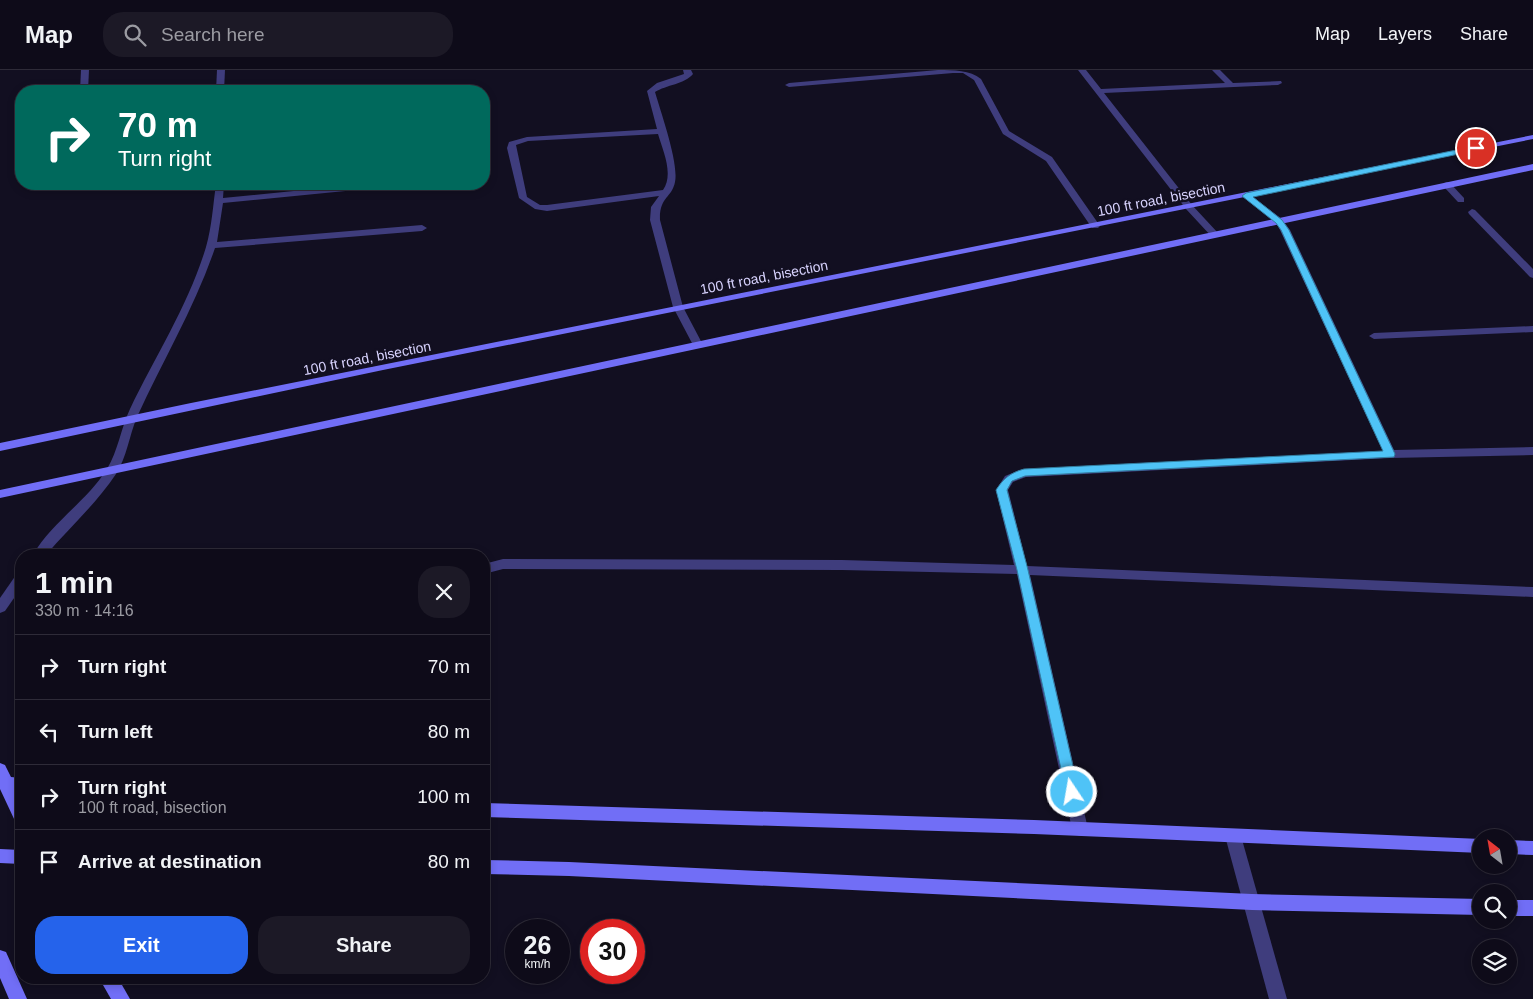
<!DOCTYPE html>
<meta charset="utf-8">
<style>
body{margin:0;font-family:Arial,sans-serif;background:#1c1926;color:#f1f3f6;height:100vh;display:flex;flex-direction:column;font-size:19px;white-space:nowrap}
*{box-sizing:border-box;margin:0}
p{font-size:16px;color:#9b9ba2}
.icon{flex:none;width:28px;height:28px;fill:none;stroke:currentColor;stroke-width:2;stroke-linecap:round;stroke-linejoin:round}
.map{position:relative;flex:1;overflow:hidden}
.details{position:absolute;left:15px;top:479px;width:475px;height:435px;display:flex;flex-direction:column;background:#0e0b19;border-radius:20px;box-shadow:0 2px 8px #0003,0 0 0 1px #2e2b38}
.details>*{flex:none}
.hud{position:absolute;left:15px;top:15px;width:475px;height:105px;border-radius:20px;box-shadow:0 2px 8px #0003,0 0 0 1px #2e2b38;background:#00695c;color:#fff;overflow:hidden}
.needle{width:32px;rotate:329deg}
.tools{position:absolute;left:1472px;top:759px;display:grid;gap:10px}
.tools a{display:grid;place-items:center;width:45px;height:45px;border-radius:50%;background:#0e0b19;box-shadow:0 2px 8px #0003,0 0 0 1px #2e2b38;font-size:25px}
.speed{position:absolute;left:505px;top:849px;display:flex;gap:10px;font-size:25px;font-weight:700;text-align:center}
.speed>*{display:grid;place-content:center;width:65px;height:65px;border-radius:50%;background:#0e0b19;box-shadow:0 2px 8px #0003,0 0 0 1px #2e2b38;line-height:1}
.speed small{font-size:12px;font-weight:400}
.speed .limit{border:8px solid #d22;background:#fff;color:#111}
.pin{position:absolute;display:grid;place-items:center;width:42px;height:42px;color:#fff;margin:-21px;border:2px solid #fff;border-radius:50%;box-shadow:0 1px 5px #0007}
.me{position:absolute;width:55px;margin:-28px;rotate:348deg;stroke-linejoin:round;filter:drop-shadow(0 0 4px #0008)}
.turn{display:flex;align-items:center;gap:18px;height:105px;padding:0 20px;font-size:22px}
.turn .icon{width:65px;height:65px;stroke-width:2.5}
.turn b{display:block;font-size:35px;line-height:42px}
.round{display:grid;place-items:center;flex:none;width:52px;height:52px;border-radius:20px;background:#1c1926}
.overview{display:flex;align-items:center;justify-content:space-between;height:85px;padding:0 20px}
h1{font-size:30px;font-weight:600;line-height:38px}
.cta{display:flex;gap:10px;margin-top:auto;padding:10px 20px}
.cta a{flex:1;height:58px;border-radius:20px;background:#2563eb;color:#fff;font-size:20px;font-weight:600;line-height:58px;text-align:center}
.cta a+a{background:#1c1926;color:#f1f3f6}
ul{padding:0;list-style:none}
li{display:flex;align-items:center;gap:15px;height:65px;padding:0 20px;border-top:1px solid #2e2b38}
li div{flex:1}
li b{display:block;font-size:19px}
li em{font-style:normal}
header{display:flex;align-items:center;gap:30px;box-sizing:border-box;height:70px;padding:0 25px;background:#0e0b19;border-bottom:1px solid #2e2b38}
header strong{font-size:24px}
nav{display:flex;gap:28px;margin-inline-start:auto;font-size:18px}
.search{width:350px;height:45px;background:#1c1926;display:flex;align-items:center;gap:12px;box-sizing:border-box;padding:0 18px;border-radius:20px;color:#9b9ba2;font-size:19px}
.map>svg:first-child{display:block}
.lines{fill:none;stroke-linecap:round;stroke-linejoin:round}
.lane{fill:#3f3d7d;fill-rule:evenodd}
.street{fill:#3f3d7d;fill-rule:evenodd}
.secondary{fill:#716ef6;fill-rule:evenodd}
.route{fill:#4fc3f7;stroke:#337fa1}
.labels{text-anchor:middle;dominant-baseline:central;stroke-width:5;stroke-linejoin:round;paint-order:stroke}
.far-street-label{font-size:14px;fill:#d6d1fc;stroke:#120f21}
</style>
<header>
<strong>Map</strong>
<div class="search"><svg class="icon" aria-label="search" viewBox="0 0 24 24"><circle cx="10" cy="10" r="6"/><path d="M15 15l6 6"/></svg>Search here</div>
<nav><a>Map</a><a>Layers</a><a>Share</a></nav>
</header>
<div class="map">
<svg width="1533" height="929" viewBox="0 0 1533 929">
<rect width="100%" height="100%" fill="#120f21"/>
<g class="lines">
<g class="lane">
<path d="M938 0C954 0 970 0 981 9L1009 61 1052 87 1100 156 1098 158H1092L1046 91 1003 64 974 10 963 3H953L789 17 785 15 789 13Z"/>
<path d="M1078 0H1086L1101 19 1225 13 1212 0H1220L1233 13 1281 11 1282 13 1278 15 1104 23 1192 135 1218 163V167H1212L1186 139Z"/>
<path d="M1447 112 1450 113 1464 128V132H1458L1444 117V113Z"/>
<path d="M1472 139 1475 140 1533 199V208L1530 207 1469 144 1468 142Z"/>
<path d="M1533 256V262L1374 269 1369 266 1374 263Z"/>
</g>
<g class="street">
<path d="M81 0H89L88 21H80Z"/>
<path d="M217 0H225L224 21H216Z"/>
<path d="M683 0H691L693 4C685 14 666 15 655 22 661 43 679 93 675 112 672 128 659 127 660 150L683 237 703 275 698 278 693 275 673 237 650 150 651 137 659 126 547 141 535 139 519 128 507 78 509 72 527 67 657 59 647 21 657 13 684 4ZM658 64C663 81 674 104 663 120L547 135H540L527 127 516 75 528 71Z"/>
<path d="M216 114H224L223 128 363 114H390L386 117 223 133 217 172 422 155 427 158 422 161 215 178C195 237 163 290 137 347 129 366 127 387 116 404 96 434 69 458 46 485H33C51 453 87 431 107 399 118 381 121 358 130 339 156 285 189 234 206 177 212 156 213 135 216 114Z"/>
<path d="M1246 122 1282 149 1290 160 1394 380 1533 377V385L1390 388 1026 407 1013 412 1008 420 1027 496 1533 517V527L1030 505 1088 759 1086 764 1080 766 1074 764 1072 759 1017 504 842 500 503 499 484 504V494L503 489 842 490 1014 495 996 420 1005 406 1020 400 1383 381 1280 160 1276 153 1243 127 1242 125Z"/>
<path d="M21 503V518L5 541 0 543V528L16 505Z"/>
<path d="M1233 759 1239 761 1241 766 1287 929H1269L1225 766 1227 761Z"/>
</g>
<g class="secondary">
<path d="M1533 65V69L383 300 0 381V373L191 333Z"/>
<path d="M1533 94V100L0 428V420Z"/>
<path d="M0 693 5 695 11 707 21 708V720H17L21 729V753L15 751 0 719Z"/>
<path d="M484 733 1034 750 1481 769V783L1034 764 484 747Z"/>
<path d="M1509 770 1533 771V785L1509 784Z"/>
<path d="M0 779 21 780V794L0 793Z"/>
<path d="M484 790 569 792 1252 824 1481 829V845L1252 840 569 806 484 804Z"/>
<rect x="1509" y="830" width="24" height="16"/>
<path d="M0 880 6 882 27 929H9L0 908Z"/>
<path d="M99 908H118L130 929H111Z"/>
</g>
</g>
<path class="route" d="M1476 76 1479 78 1478 80 1253 127 1282 150 1289 160 1395 384 1394 387 1025 406 1012 411 1007 420 1028 500 1079 722 1077 726 1072 728 1067 726 1017 500 996 420C1004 408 1010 403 1024 399L1383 381 1281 160 1276 153 1242 126 1246 123Z"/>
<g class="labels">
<g class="far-street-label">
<text transform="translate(1161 129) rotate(-11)">100 ft road, bisection</text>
<text transform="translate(764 207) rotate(-11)">100 ft road, bisection</text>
<text transform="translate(367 288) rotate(-11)">100 ft road, bisection</text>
</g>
</g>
</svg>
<div class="tools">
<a><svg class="needle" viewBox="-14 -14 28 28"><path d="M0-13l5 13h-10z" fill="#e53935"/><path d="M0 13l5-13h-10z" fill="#9b9ba2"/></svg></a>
<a><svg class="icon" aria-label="search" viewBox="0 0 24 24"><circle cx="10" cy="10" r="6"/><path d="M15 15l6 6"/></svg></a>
<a><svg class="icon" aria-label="layers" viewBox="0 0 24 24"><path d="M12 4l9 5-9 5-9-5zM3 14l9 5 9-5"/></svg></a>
</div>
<div class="speed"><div>26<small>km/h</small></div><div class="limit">30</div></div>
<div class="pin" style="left:1476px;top:78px;background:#d93025"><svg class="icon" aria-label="arrive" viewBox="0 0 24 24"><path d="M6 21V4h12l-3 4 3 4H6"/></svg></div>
<svg class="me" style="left:1072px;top:722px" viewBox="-20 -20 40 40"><circle r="17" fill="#4fc3f7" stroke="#fff" stroke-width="3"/><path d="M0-11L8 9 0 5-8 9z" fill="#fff"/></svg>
<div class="hud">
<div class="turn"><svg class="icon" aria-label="right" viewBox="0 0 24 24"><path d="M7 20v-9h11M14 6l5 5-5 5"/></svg><div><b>70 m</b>Turn right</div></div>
</div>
<section class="details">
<div class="overview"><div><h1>1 min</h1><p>330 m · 14:16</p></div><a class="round"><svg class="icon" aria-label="close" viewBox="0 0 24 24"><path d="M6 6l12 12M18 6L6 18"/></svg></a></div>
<ul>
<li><svg class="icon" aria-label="right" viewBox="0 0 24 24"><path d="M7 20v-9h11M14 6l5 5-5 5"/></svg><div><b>Turn right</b></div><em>70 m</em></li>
<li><svg class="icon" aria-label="left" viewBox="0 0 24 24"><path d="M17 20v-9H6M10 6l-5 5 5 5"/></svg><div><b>Turn left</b></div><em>80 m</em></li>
<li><svg class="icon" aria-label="right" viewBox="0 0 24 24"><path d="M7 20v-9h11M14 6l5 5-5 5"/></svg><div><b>Turn right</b><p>100 ft road, bisection</p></div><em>100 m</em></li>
<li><svg class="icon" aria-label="arrive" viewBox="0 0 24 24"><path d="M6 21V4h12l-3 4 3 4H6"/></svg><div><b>Arrive at destination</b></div><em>80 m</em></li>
</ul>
<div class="cta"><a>Exit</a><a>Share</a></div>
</section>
</div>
